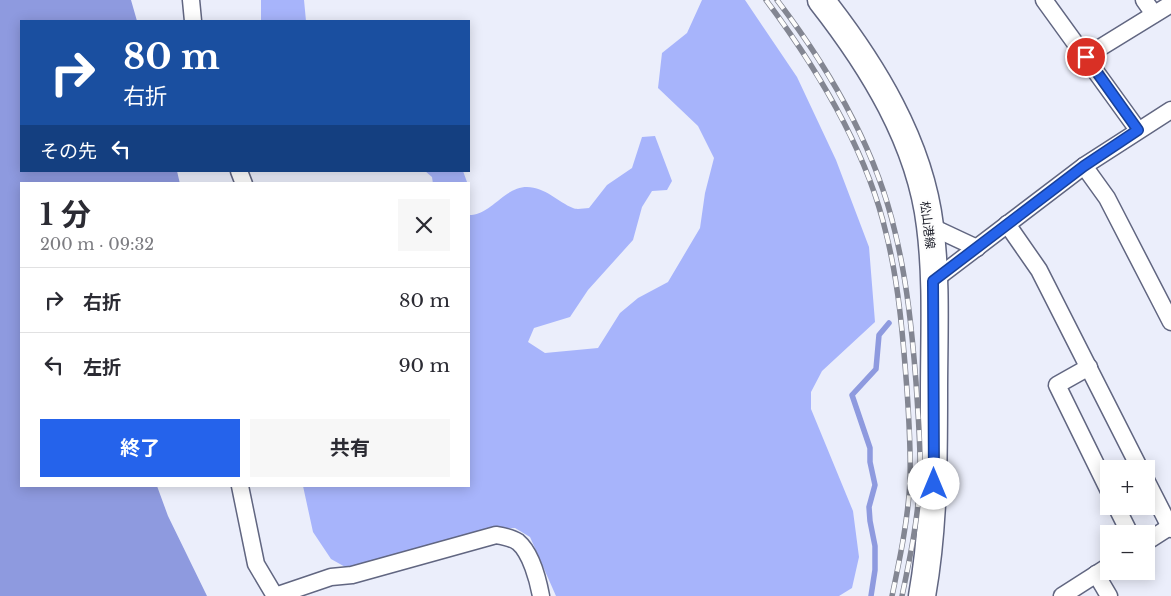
<!DOCTYPE html>
<html lang="ja">
<meta charset="utf-8">
<style>
body{margin:0;font-family:"Libre Baskerville","Noto Sans JP",serif;background:#f7f7f7;color:#2b2b33;height:100vh;display:flex;flex-direction:column;font-size:19px;white-space:nowrap}
*{box-sizing:border-box;margin:0}
p{font-size:16px;color:#7c7c81}
.icon{flex:none;width:28px;height:28px;fill:none;stroke:currentColor;stroke-width:2;stroke-linecap:round;stroke-linejoin:round}
.map{position:relative;flex:1;overflow:hidden}
.drawer{position:absolute;left:20px;top:182px;width:450px;height:305px;display:flex;flex-direction:column;background:#fff;border-radius:0px;box-shadow:0 2px 12px #0003}
.drawer>*{flex:none}
.banner{position:absolute;left:20px;top:20px;width:450px;height:152px;border-radius:0px;box-shadow:0 2px 12px #0003;background:#1a4fa0;color:#fff;overflow:hidden}
.controls{position:absolute;left:1100px;top:460px;display:grid;gap:10px}
.controls a{display:grid;place-items:center;width:55px;height:55px;border-radius:0px;background:#fff;box-shadow:0 2px 12px #0003;font-size:25px}
.pin{position:absolute;display:grid;place-items:center;width:42px;height:42px;color:#fff;margin:-21px;border:2px solid #fff;border-radius:50%;box-shadow:0 1px 5px #0007}
.me{position:absolute;width:55px;margin:-28px;rotate:0deg;stroke-linejoin:round;filter:drop-shadow(0 0 4px #0008)}
.turn{display:flex;align-items:center;gap:18px;height:105px;padding:0 20px;font-size:22px}
.turn .icon{width:65px;height:65px;stroke-width:2.5}
.turn b{display:block;font-size:35px;line-height:42px}
.then{display:flex;align-items:center;height:48px;padding:0 20px;background:#0003;gap:10px;font-size:19px}
.round{display:grid;place-items:center;flex:none;width:52px;height:52px;border-radius:0px;background:#f7f7f7}
.head{display:flex;align-items:center;justify-content:space-between;height:85px;padding:0 20px}
h1{font-size:30px;font-weight:700;line-height:38px}
.button{display:flex;gap:10px;margin-top:auto;padding:10px 20px}
.button a{flex:1;height:58px;border-radius:0px;background:#2563eb;color:#fff;font-size:20px;font-weight:700;line-height:58px;text-align:center}
.button a+a{background:#f7f7f7;color:#2b2b33}
ul{padding:0;list-style:none}
li{display:flex;align-items:center;gap:15px;height:65px;padding:0 20px;border-top:1px solid #e1e1e2}
li div{flex:1}
li b{display:block;font-size:19px}
li em{font-style:normal}
.map>svg:first-child{display:block}
.forest{fill:#a7b4fb}
.water{fill:#8e9adf}
.lines{fill:none;stroke-linecap:round;stroke-linejoin:round}
.stream{stroke:#8e9adf;stroke-width:5.5}
.street-casing{stroke:#616681;stroke-width:19}
.primary-casing{stroke:#616681;stroke-width:29}
.street{stroke:#fff;stroke-width:16}
.primary{stroke:#fff;stroke-width:26}
.rail-casing{stroke:#838692;stroke-width:5.5}
.rail{stroke:#fcfcfc;stroke-width:4;stroke-dasharray:11;stroke-linecap:butt}
.route-casing{stroke:#184099;stroke-width:12}
.route{stroke:#2563eb;stroke-width:9}
.labels{text-anchor:middle;dominant-baseline:central;stroke-width:4;stroke-linejoin:round;paint-order:stroke}
.street-label{font-size:12px;fill:#161823;stroke:#fcfcfc}
</style>
<div class="map">
<svg width="1171" height="596" viewBox="0 0 1171 596">
<rect width="100%" height="100%" fill="#ebeefb"/>
<g class="forest">
<path d="M261 0H304L306 21H261Z"/>
<path d="M702 0H745L797 77 836 160 869 247 875 322 822 371 811 392V409L853 511 859 557 852 588 839 596H556L530 537 515 528 493 529 356 573 331 559 313 532 303 486H469V215C491 215 504 187 527 187 545 187 558 202 573 208 577 210 584 208 589 208L607 185 632 168 642 137 655 136 672 181 667 190 652 191 642 207 633 240 588 290 570 317 534 328 528 342 545 353 598 348 620 313 638 298 668 282 700 228 705 193 714 158 698 126 658 88 662 53 687 33Z"/>
<path d="M425 171H463L467 182 466 184H433L432 177Z"/>
</g>
<path class="water" d="M0 0H131L137 21H21V171H177L180 184H21V486H157L168 516 207 596H0Z"/>
<g class="lines">
<path class="stream" d="M871 596 875 570V546L870 521 869 507 875 485 870 462V448L852 395 876 369 879 335 889 323"/>
<defs>
<g id="street">
<path d="M191 0 193 21"/>
<path d="M1044 0 1138 130"/>
<path d="M1144 0 1154 14"/>
<path d="M1085 57 1171 4"/>
<path d="M1084 166 1107 198 1171 322"/>
<path d="M239 171 244 184"/>
<path d="M1007 224 1039 270 1140 469"/>
<path d="M930 226 977 248"/>
<path d="M933 281 1084 166 1171 110"/>
<path d="M1089 367 1057 385 1109 491"/>
<path d="M1146 480 1171 529"/>
<path d="M240 486 256 564 275 596"/>
<path d="M1116 506 1130 534"/>
<path d="M1146 542 1171 526"/>
<path d="M1096 574 1109 596"/>
<path d="M275 596 331 577 352 575 496 535C503 536 512 538 518 542 531 553 538 580 541 596"/>
<path d="M1062 596 1109 566"/>
</g>
<path id="primary" d="M821 0C872 65 920 142 930 226 937 280 934 337 934 392 934 460 934 529 922 596"/>
</defs>
<use href="#street" class="street-casing"/>
<use href="#primary" class="primary-casing"/>
<use href="#street" class="street"/>
<use href="#primary" class="primary"/>
<defs>
<g id="rail">
<path d="M766 0C816 67 867 151 886 233 899 284 903 338 907 390 909 420 911 450 910 481 908 520 900 558 892 596"/>
<path d="M777 0C828 67 876 149 895 232 907 281 912 331 916 382 918 415 921 447 920 480 918 519 910 558 902 596"/>
</g>
</defs>
<use href="#rail" class="rail-casing"/>
<use href="#rail" class="rail"/>
</g>
<g class="lines">
<defs>
<path id="route" d="M934 484 933 281 1084 166 1138 130 1086 57"/>
</defs>
<use href="#route" class="route-casing"/>
<use href="#route" class="route"/>
</g>
<g class="labels">
<g class="street-label">
<text transform="translate(928 225) rotate(83)">松山港線</text>
</g>
</g>
</svg>
<div class="controls">
<a>+</a>
<a>−</a>
</div>
<div class="pin" style="left:1086px;top:57px;background:#d93025"><svg class="icon" aria-label="arrive" viewBox="0 0 24 24"><path d="M6 21V4h12l-3 4 3 4H6"/></svg></div>
<svg class="me" style="left:934px;top:484px" viewBox="-20 -20 40 40"><circle r="19" fill="#fff"/><path d="M0-13L10 11 0 6-10 11z" fill="#2563eb"/></svg>
<div class="banner">
<div class="turn"><svg class="icon" aria-label="right" viewBox="0 0 24 24"><path d="M7 20v-9h11M14 6l5 5-5 5"/></svg><div><b>80 m</b>右折</div></div>
<div class="then">その先<svg class="icon" aria-label="left" viewBox="0 0 24 24"><path d="M17 20v-9H6M10 6l-5 5 5 5"/></svg></div>
</div>
<section class="drawer">
<div class="head"><div><h1>1 分</h1><p>200 m · 09:32</p></div><a class="round"><svg class="icon" aria-label="close" viewBox="0 0 24 24"><path d="M6 6l12 12M18 6L6 18"/></svg></a></div>
<ul>
<li><svg class="icon" aria-label="right" viewBox="0 0 24 24"><path d="M7 20v-9h11M14 6l5 5-5 5"/></svg><div><b>右折</b></div><em>80 m</em></li>
<li><svg class="icon" aria-label="left" viewBox="0 0 24 24"><path d="M17 20v-9H6M10 6l-5 5 5 5"/></svg><div><b>左折</b></div><em>90 m</em></li>
</ul>
<div class="button"><a>終了</a><a>共有</a></div>
</section>
</div>
